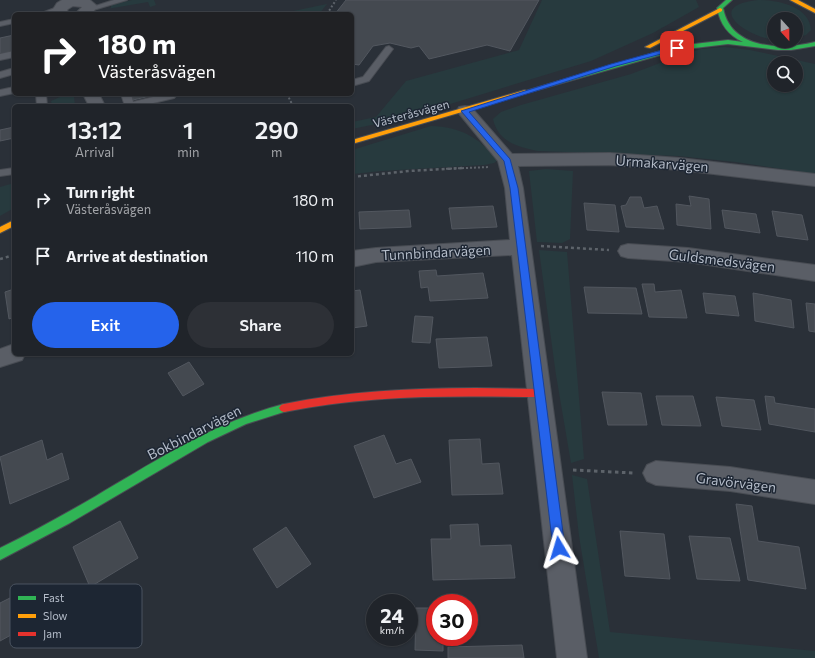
<!DOCTYPE html>
<meta charset="utf-8">
<style>
body{margin:0;font-family:Commissioner,sans-serif;background:#2d3036;color:#f1f3f6;height:100vh;display:flex;flex-direction:column;font-size:15px;white-space:nowrap}
*{box-sizing:border-box;margin:0}
p{font-size:13px;color:#a2a4a8}
.icon{flex:none;width:22px;height:22px;fill:none;stroke:currentColor;stroke-width:2;stroke-linecap:round;stroke-linejoin:round}
.map{position:relative;flex:1;overflow:hidden}
.panel{position:absolute;left:12px;top:104px;width:342px;height:252px;display:flex;flex-direction:column;background:#20242a;border-radius:6px;box-shadow:0 1px 3px #0004,0 0 0 1px #3d4147}
.panel>*{flex:none}
.top-card{position:absolute;left:12px;top:12px;width:342px;height:84px;border-radius:6px;box-shadow:0 1px 3px #0004,0 0 0 1px #3d4147;background:#202124;color:#fff;overflow:hidden}
.needle{width:26px;rotate:159deg}
.controls{position:absolute;left:767px;top:12px;display:grid;gap:8px}
.controls a{display:grid;place-items:center;width:36px;height:36px;border-radius:50%;background:#20242a;box-shadow:0 1px 3px #0004,0 0 0 1px #3d4147;font-size:20px}
.speed{position:absolute;left:366px;top:594px;display:flex;gap:8px;font-size:20px;font-weight:700;text-align:center}
.speed>*{display:grid;place-content:center;width:52px;height:52px;border-radius:50%;background:#20242a;box-shadow:0 1px 3px #0004,0 0 0 1px #3d4147;line-height:1}
.speed small{font-size:10px;font-weight:400}
.speed .limit{border:6px solid #d22;background:#fff;color:#111}
.pin{position:absolute;display:grid;place-items:center;width:34px;height:34px;color:#fff;margin:-17px;border-radius:8px;box-shadow:0 2px 6px #0006}
.me{position:absolute;width:44px;margin:-22px;rotate:353deg;stroke-linejoin:round;filter:drop-shadow(0 0 3px #0008)}
.turn{display:flex;align-items:center;gap:14px;height:84px;padding:0 20px;font-size:18px}
.turn .icon{width:52px;height:52px;stroke-width:2.5}
.turn b{display:block;font-size:28px;line-height:34px}
.eta{display:flex;justify-content:space-evenly;align-items:center;height:68px;text-align:center}
.eta b{font-size:24px;font-weight:600;line-height:28px}
.button{display:flex;gap:8px;margin-top:auto;padding:8px 20px}
.button a{flex:1;height:46px;border-radius:24px;background:#2563eb;color:#fff;font-size:16px;font-weight:600;line-height:46px;text-align:center}
.button a+a{background:#2d3036;color:#f1f3f6}
ul{padding:0;list-style:none}
li{display:flex;align-items:center;gap:12px;height:56px;padding:0 20px}
li div{flex:1}
li b{display:block;font-size:15px}
li em{font-style:normal}
.map>svg:first-child{display:block}
.green{fill:#273a3e;fill-rule:evenodd}
.building{fill:#444950;stroke:#52575f}
.lines{fill:none;stroke-linecap:round;stroke-linejoin:round}
.lane-casing{stroke:#484c53;stroke-width:2}
.street-casing{stroke:#484c53;stroke-width:2}
.fast-casing{stroke:#484c53;stroke-width:2}
.slow-casing{stroke:#484c53;stroke-width:2}
.jam-casing{stroke:#484c53;stroke-width:2}
.path-far2{stroke:#5d636a;stroke-width:2;stroke-dasharray:2 2;stroke-linecap:butt}
.path-far1{stroke:#5d636a;stroke-width:2.5;stroke-dasharray:3 3;stroke-linecap:butt}
.path{stroke:#5d636a;stroke-width:3;stroke-dasharray:3.5 3.5;stroke-linecap:butt}
.lane{fill:#5a5e66;fill-rule:evenodd}
.street{fill:#5a5e66;fill-rule:evenodd}
.fast{fill:#30b455;fill-rule:evenodd}
.slow{fill:#ff9f0a;fill-rule:evenodd}
.jam{fill:#e5322d;fill-rule:evenodd}
.route{fill:#2563eb;stroke:#184099}
.labels{text-anchor:middle;dominant-baseline:central;stroke-width:3;stroke-linejoin:round;paint-order:stroke}
.far-street-label{font-size:12px;fill:#b4bcc9;stroke:#1d2633}
.street-label{font-size:14px;fill:#b4bcc9;stroke:#1d2633}
.key{fill:#1d2633;stroke:#4a5360;stroke-width:1}
.key-label{font-size:11px;fill:#b4bcc9}
</style>
<div class="map">
<svg width="815" height="658" viewBox="0 0 815 658">
<rect width="100%" height="100%" fill="#2a3038"/>
<g class="green">
<path d="M132 0H154L156 5 150 7 148 2 107 9 111 8V5Z"/>
<path d="M542 0H696L699 7 653 33 591 61 401 119 352 129V122L376 117 406 81 519 50Z"/>
<path d="M758 0C777 0 810 6 811 30L806 35 796 39V19H774V40C744 35 704 6 758 0Z"/>
<path d="M327 4 319 14H307L305 11 279 14Z"/>
<path d="M725 47 750 50 815 64V174L736 162 678 156 538 151C518 147 498 142 493 119L501 112 521 105 631 74 681 55 701 49ZM774 63H796V85H774Z"/>
<path d="M60 97H74L75 106H52L51 101Z"/>
<path d="M431 126C461 127 478 137 498 160L494 163 484 165 381 171 352 174V150Z"/>
<path d="M546 169 573 171 570 239 562 243 537 242 529 171Z"/>
<path d="M14 183V208L0 216V187Z"/>
<path d="M539 250 567 252 584 459 571 463 556 375Z"/>
<path d="M572 475 587 479 610 632 815 651V658H599L579 536Z"/>
</g>
<g class="building">
<path d="M346 0H539L510 51 487 45 429 59 419 46 411 48 390 43 373 46 359 65 352 64V14H335Z"/>
<path d="M14 35V52L0 55V38Z"/>
<path d="M132 94H159L133 100Z"/>
<path d="M14 127V138L0 141V130Z"/>
<path d="M689 196 709 199 711 229 677 225 676 204 691 206Z"/>
<path d="M630 197H641L644 208 657 206 664 229 626 227 621 206 626 205Z"/>
<path d="M584 203 615 205 619 232 587 230Z"/>
<path d="M493 206 497 227 452 229 449 208Z"/>
<path d="M409 210 411 227 360 229 359 212Z"/>
<path d="M722 210 756 214 760 233 725 228Z"/>
<path d="M772 211 802 215 808 240 777 236Z"/>
<path d="M436 270 437 276 483 273 488 298 430 301 428 287 421 288 419 271Z"/>
<path d="M642 284H654L655 292 681 290 687 318 649 317Z"/>
<path d="M584 287 636 288 642 314 588 313Z"/>
<path d="M14 289V317L9 319 5 292Z"/>
<path d="M360 290 367 326 352 328V291Z"/>
<path d="M703 293 735 296 739 316 706 313Z"/>
<path d="M753 293 791 300 794 328 755 321Z"/>
<path d="M806 303 815 304V332L809 331Z"/>
<path d="M415 316 433 317 430 343 412 342Z"/>
<path d="M487 337 492 366 439 368 436 339Z"/>
<path d="M189 362 204 384 183 396 168 373Z"/>
<path d="M602 392 641 393 647 425H608Z"/>
<path d="M656 396H693L701 426 662 425Z"/>
<path d="M765 396 774 397 775 403 815 409V432L769 424Z"/>
<path d="M716 397 754 400 761 430 722 426Z"/>
<path d="M384 435 396 464 411 459 421 482 374 498 354 446Z"/>
<path d="M480 439 482 464 499 463 503 494 452 495 449 440Z"/>
<path d="M42 440 47 460 62 453 69 479 10 504 0 457Z"/>
<path d="M736 504 752 506 758 541 799 547 806 589 748 580Z"/>
<path d="M120 521 138 558 90 587 73 547Z"/>
<path d="M478 524 480 546 511 545 515 578 433 580 431 539H451L450 525Z"/>
<path d="M286 527 311 564 277 588 253 549Z"/>
<path d="M620 531 664 534 670 579 625 576Z"/>
<path d="M689 536 730 538 740 581 697 579Z"/>
<path d="M12 597 22 629 0 641V603Z"/>
<path d="M416 608H435V637H443V651L415 650Z"/>
<path d="M522 645 524 658H448V647Z"/>
</g>
<g class="lines">
<defs>
<g id="lane">
<path d="M114 0H127L90 11 86 9Z"/>
<path d="M60 6H63V10L51 14H39Z"/>
<path d="M14 19V23L0 26V22Z"/>
<path d="M389 46 393 49 369 81 352 86V80L363 77 386 47Z"/>
<path d="M14 51V57L0 60V54Z"/>
<path d="M14 68V74L0 78V72Z"/>
<path d="M14 87V93L0 96V90Z"/>
<path d="M36 94H46L47 106H37Z"/>
<path d="M121 94H131L133 102 165 94H175L176 96 174 98 141 106H125Z"/>
<path d="M14 168V174L0 176V170Z"/>
</g>
<g id="street">
<path d="M62 0H90L97 6 92 14H75L82 7 73 6 68 9 67 10 69 14H54L52 11 57 3Z"/>
<path d="M83 94H99L105 106H89Z"/>
<path d="M465 106 471 107 512 154 610 153 680 158 815 174V186L680 170 610 165 518 166 523 188 587 658H557L512 255 376 262 352 267V251L376 248 510 240 505 188 498 161 457 111 459 107Z"/>
<path d="M628 244 688 248 815 265V281L688 262 628 258 621 256 618 251 621 246Z"/>
<path d="M14 344V354H25L22 360 0 367V349Z"/>
<path d="M656 461 730 467 815 480V504L730 491 656 485 647 481 643 473 647 465Z"/>
</g>
<g id="fast">
<path d="M726 0H732L723 8C731 50 782 50 815 42V46L791 50H778L728 44 678 50 527 93H523L522 92 677 46 728 40 743 42C728 35 720 24 717 8Z"/>
<path d="M284 404 287 405 289 408 287 411 246 424 208 442 70 523 0 560V548C33 532 65 514 96 496 157 460 215 422 284 404Z"/>
</g>
<g id="slow">
<path d="M790 0H798L815 9V13Z"/>
<path d="M720 8 722 9V11L650 48 645 47Z"/>
<path d="M525 90 528 92 527 93 352 144V140Z"/>
<path d="M14 220V226L0 233V227Z"/>
</g>
<path id="jam" d="M476 388 540 389 543 390 545 393 543 396 540 397C452 396 370 394 284 412L281 411 279 408 281 405 284 404C348 391 411 388 476 388Z"/>
</defs>
<use href="#lane" class="lane-casing"/>
<use href="#street" class="street-casing"/>
<use href="#fast" class="fast-casing"/>
<use href="#slow" class="slow-casing"/>
<use href="#jam" class="jam-casing"/>
<g class="path-far2">
<path d="M327 14 336 0"/>
<path d="M287 94 293 106"/>
<path d="M442 169 489 167"/>
</g>
<g class="path-far1">
<path d="M352 177 409 171 462 168"/>
<path d="M541 246 609 250"/>
<path d="M0 259 14 255"/>
</g>
<path class="path" d="M573 470 634 473"/>
<use href="#lane" class="lane"/>
<use href="#street" class="street"/>
<use href="#fast" class="fast"/>
<use href="#slow" class="slow"/>
<use href="#jam" class="jam"/>
</g>
<path class="route" d="M677 46 680 48V49L616 66 469 112 510 159 518 188 565 548 563 552 559 554 555 552 553 548 510 188 504 161 461 111 611 64Z"/>
<g class="labels">
<g class="far-street-label">
<text transform="translate(411 113) rotate(-15)">Västeråsvägen</text>
</g>
<g class="street-label">
<text transform="translate(662 163) rotate(4)">Urmakarvägen</text>
<text transform="translate(436 252) rotate(-3)">Tunnbindarvägen</text>
<text transform="translate(722 260) rotate(7)">Guldsmedsvägen</text>
<text transform="translate(194 432) rotate(-27)">Bokbindarvägen</text>
<text transform="translate(736 482) rotate(7)">Gravörvägen</text>
</g>
</g>
<rect x="10" y="584" width="132" height="64" rx="6" class="key"/>
<rect x="18" y="596" width="18" height="4" fill="#30b455"/>
<rect x="18" y="614" width="18" height="4" fill="#ff9f0a"/>
<rect x="18" y="632" width="18" height="4" fill="#e5322d"/>
<g class="key-label">
<text x="43" y="602">Fast</text>
<text x="43" y="620">Slow</text>
<text x="43" y="638">Jam</text>
</g>
</svg>
<div class="controls">
<a><svg class="needle" viewBox="-14 -14 28 28"><path d="M0-13l5 13h-10z" fill="#e53935"/><path d="M0 13l5-13h-10z" fill="#a2a4a8"/></svg></a>
<a><svg class="icon" aria-label="search" viewBox="0 0 24 24"><circle cx="10" cy="10" r="6"/><path d="M15 15l6 6"/></svg></a>
</div>
<div class="speed"><div>24<small>km/h</small></div><div class="limit">30</div></div>
<div class="pin" style="left:677px;top:48px;background:#d93025"><svg class="icon" aria-label="arrive" viewBox="0 0 24 24"><path d="M6 21V4h12l-3 4 3 4H6"/></svg></div>
<svg class="me" style="left:559px;top:548px" viewBox="-20 -20 40 40"><path d="M0-17L14 15 0 8-14 15z" fill="#2563eb" stroke="#fff" stroke-width="4"/></svg>
<div class="top-card">
<div class="turn"><svg class="icon" aria-label="right" viewBox="0 0 24 24"><path d="M7 20v-9h11M14 6l5 5-5 5"/></svg><div><b>180 m</b>Västeråsvägen</div></div>
</div>
<section class="panel">
<div class="eta">
<div><b>13:12</b><p>Arrival</p></div>
<div><b>1</b><p>min</p></div>
<div><b>290</b><p>m</p></div>
</div>
<ul>
<li><svg class="icon" aria-label="right" viewBox="0 0 24 24"><path d="M7 20v-9h11M14 6l5 5-5 5"/></svg><div><b>Turn right</b><p>Västeråsvägen</p></div><em>180 m</em></li>
<li><svg class="icon" aria-label="arrive" viewBox="0 0 24 24"><path d="M6 21V4h12l-3 4 3 4H6"/></svg><div><b>Arrive at destination</b></div><em>110 m</em></li>
</ul>
<div class="button"><a>Exit</a><a>Share</a></div>
</section>
</div>
